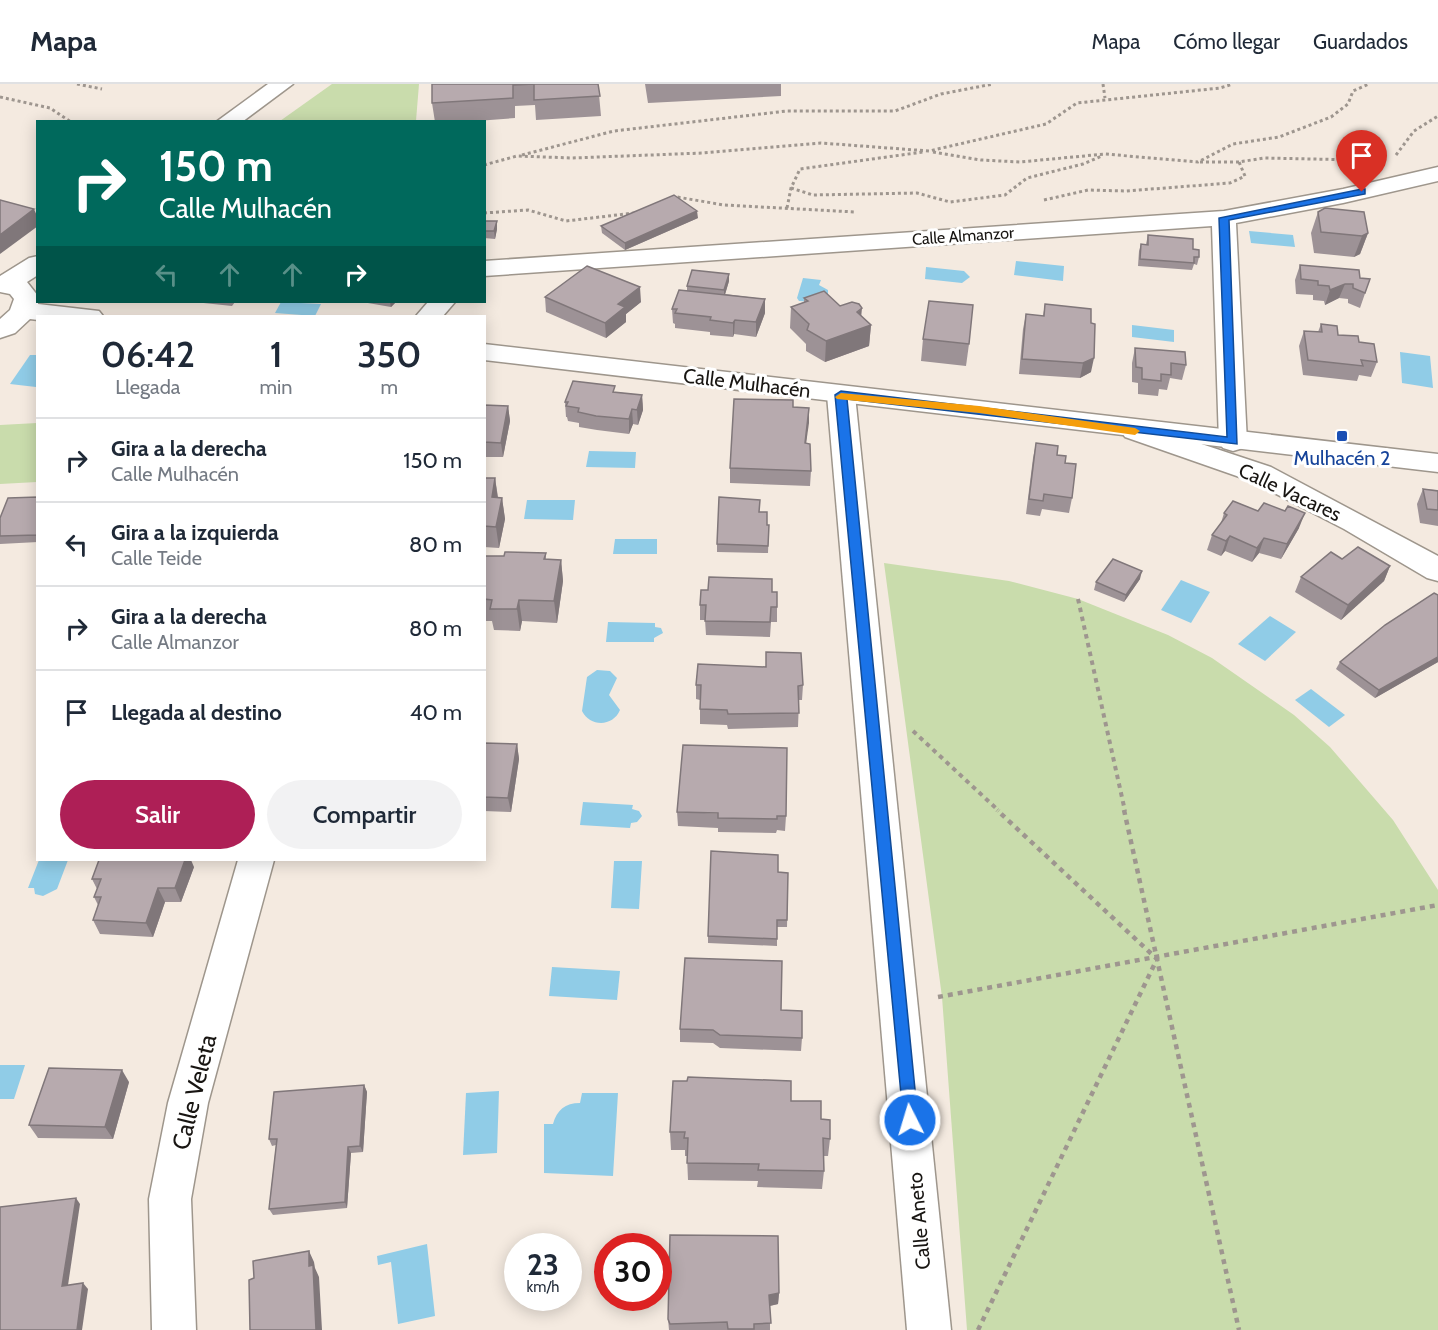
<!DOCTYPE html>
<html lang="es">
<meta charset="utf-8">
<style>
body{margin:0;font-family:Cabin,sans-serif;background:#f2f2f3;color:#1f2937;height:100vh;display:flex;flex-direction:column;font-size:22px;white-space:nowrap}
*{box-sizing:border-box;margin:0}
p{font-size:20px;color:#747a83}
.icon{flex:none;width:33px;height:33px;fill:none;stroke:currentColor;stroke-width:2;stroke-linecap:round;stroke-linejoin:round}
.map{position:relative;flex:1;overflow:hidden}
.drawer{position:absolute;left:36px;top:231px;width:450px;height:546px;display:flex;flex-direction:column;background:#fff;border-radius:0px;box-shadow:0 3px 15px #0003}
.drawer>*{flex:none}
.guide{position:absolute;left:36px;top:36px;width:450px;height:183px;border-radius:0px;box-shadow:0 3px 15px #0003;background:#00695c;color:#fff;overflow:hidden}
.speed{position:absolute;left:504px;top:1149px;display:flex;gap:12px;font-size:30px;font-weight:700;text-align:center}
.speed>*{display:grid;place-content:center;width:78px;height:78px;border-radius:50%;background:#fff;box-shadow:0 3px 15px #0003;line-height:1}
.speed small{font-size:15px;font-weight:400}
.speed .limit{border:9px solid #d22;background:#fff;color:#111}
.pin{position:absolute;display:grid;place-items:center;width:51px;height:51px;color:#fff;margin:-62px -26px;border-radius:50% 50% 50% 0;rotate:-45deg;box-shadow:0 0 6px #0007}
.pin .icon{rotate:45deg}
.me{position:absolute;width:66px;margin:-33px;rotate:355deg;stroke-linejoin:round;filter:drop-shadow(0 0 4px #0008)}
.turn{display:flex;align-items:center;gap:21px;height:126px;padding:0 24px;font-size:27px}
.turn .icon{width:78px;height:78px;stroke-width:2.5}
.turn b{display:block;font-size:42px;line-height:51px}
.lanes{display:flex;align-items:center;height:57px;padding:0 24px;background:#0003;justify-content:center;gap:30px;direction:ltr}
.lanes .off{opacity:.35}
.eta{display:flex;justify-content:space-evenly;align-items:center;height:102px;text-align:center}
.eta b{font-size:36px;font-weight:600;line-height:42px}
.action{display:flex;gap:12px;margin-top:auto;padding:12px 24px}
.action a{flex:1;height:69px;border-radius:36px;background:#ae1f56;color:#fff;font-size:24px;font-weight:600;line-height:69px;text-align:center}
.action a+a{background:#f2f2f3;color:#1f2937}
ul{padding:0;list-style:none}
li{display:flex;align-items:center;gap:18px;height:84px;padding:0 24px;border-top:2px solid #e0e1e3}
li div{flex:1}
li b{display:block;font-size:22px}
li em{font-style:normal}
header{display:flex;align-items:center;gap:36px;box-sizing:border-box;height:84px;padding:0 30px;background:#fff;border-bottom:2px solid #e0e1e3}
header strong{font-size:28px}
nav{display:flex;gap:33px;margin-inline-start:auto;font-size:21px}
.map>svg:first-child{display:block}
.green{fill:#c9dcac}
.water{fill:#90cce7}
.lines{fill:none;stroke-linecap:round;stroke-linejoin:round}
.minor-casing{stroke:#9e968c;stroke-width:3}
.tertiary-casing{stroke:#9e968c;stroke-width:3}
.path-far2{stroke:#9e968f;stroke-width:3;stroke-dasharray:3 3;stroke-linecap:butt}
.path-far1{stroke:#9e968f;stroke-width:4;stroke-dasharray:4.5 4.5;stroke-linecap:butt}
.path{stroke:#9e968f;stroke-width:4.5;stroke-dasharray:5 5;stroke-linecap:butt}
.minor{fill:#fff;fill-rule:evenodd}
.tertiary{fill:#fff;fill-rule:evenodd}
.wall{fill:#9d9296}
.shaded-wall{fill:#80777a}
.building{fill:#b7aaae;stroke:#80777a;stroke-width:1.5}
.route{fill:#1a73e8;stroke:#114b97;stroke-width:1.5}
.slow{fill:#f59e0b}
.transit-dot{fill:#1a4fb4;stroke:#fff;stroke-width:2}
.labels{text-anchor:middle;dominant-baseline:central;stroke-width:6;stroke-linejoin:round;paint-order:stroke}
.far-street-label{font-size:16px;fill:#181512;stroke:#fff}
.street-label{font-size:20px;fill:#181512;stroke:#fff}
.transit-label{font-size:20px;fill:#164399;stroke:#fff}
.near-street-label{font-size:24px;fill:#181512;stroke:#fff}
</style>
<header>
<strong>Mapa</strong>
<nav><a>Mapa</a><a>Cómo llegar</a><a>Guardados</a></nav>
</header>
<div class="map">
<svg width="1438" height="1246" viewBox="0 0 1438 1246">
<rect width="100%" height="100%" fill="#f4eae0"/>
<g class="green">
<path d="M332 0H419L416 37H280Z"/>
<path d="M37 339V398L0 400V341Z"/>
<path d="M884 479 1009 497 1078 515 1168 551 1212 574 1294 631 1330 663 1393 736 1438 806V1246H967L942 913Z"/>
</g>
<g class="water">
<path d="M1249 147 1293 151 1295 163 1251 159Z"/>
<path d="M1016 177 1064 182 1063 197 1014 191Z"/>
<path d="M926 183 964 187 970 193 962 199 925 195Z"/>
<path d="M803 194 821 196 819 201 828 206V212L813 218 799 217 797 214Z"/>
<path d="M281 218 321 220 315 232 275 229Z"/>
<path d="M1132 241 1174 246V258L1132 253Z"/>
<path d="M1400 268 1430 272 1433 304 1402 299Z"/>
<path d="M37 271 36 303 10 300 30 271Z"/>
<path d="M589 367 636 368 635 384 586 383Z"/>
<path d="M527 416H575L573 436 524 435Z"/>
<path d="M615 455H657V470H613Z"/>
<path d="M1181 496 1210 508 1191 539 1161 526Z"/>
<path d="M1270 532 1296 548 1265 577 1238 560Z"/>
<path d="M608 538 655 539V543L661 544 663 549 654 554V558H606Z"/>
<path d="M597 586 610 587 617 594 609 611 620 626C613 643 590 643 582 627L587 593Z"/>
<path d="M1311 605 1345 631 1329 643 1295 616Z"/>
<path d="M583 718 633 721 632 725 639 727 642 732 637 738 631 739 630 744 580 741Z"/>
<path d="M39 776H68L57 805 43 812 35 810 34 804H28Z"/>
<path d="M614 777H642L639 825 611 824Z"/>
<path d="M552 883 620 887 617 916 549 912Z"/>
<path d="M0 981H25L14 1015H0Z"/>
<path d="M499 1007 497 1069 463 1071 466 1009Z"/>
<path d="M582 1009H618L613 1092 544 1089V1040H553C557 1026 565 1019 580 1019Z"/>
<path d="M427 1160 435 1232 398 1240 391 1178 378 1181 377 1172Z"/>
</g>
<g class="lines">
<defs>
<g id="minor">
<path d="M1438 83V97L1343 119 1236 139 1247 358 1243 364 1233 367 1223 364 1219 358 1212 142 484 192V177L1224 127 1343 105Z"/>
<path d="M428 218H455L443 232H416Z"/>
<path d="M841 303 851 305 855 311 951 1246H907L827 311 831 305Z"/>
<path d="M1135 338 1271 383 1438 472V497L1427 494 1344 445 1251 397 1125 353 1121 347 1125 341Z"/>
<path d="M238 776H274L208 1019 191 1115 196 1246H152L149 1115 168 1019Z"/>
</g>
<g id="tertiary">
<path d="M268 0H293L242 38H216Z"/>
<path d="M38 172V191L27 198 38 212V220L99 227 103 232H38V236L30 235 15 249 0 254V235L10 226 14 215 10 210 0 208V192L29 174Z"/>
<path d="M484 260 1438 370V388L484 276Z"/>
</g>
</defs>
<use href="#minor" class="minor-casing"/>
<use href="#tertiary" class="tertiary-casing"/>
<g class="path-far2">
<path d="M77 0 102 5"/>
<path d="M1103 0 1105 14"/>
<path d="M0 13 50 24 71 38"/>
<path d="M933 68 981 76 1020 78 1105 70 1198 78 1233 60 1279 53 1331 33 1348 20 1353 7 1369 0"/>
<path d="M522 71 614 47 787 27H895L941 10 993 0"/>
<path d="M1396 71 1414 47 1438 32"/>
<path d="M1200 78H1239"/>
<path d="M484 81 517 72 572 74 703 69 821 59 929 67 1046 40 1077 19 1220 4 1233 0"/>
<path d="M791 104 813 111 917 109 950 118 1005 111 1027 94 1083 80 1102 72"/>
<path d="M672 115 677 113 724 121 855 128"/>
<path d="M1044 116 1088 106 1126 107 1230 99 1245 92 1239 78 1264 74 1362 76"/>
<path d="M787 124 791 104 800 85 923 68"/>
<path d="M484 129 528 126 566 137 634 129"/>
</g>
<g class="path-far1">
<path d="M1078 515 1125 727"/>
<path d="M913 647 999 727"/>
</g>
<g class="path">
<path d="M1124 726 1239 1246"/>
<path d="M938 913 1438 821"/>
<path d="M978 1246 1157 875 997 726"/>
</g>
<use href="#minor" class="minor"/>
<use href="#tertiary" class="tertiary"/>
</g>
<g class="wall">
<path d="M432 0H598L601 32 536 36 535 21 515 22V34L463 38H435L432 19Z"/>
<path d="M645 0H781V12L648 19Z"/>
<path d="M1318 128 1368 149 1360 170 1354 173 1314 169 1311 149Z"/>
<path d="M698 134 625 166 602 149 601 142Z"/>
<path d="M484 137H497V145L495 155 484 154Z"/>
<path d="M1148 151 1193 165 1199 173 1197 181 1194 180 1192 186 1138 182 1139 167 1141 160H1146Z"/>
<path d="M1300 181 1360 194 1370 195 1360 224 1348 219V215L1339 214 1325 221 1324 217 1313 216V211L1296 210 1295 196Z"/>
<path d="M729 197 725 210 765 215V229L756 253 734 250 733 253 710 251V248L675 244V240L673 239 672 225 687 206V202Z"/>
<path d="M545 213 641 218 626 230V238L606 254 546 228Z"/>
<path d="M804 214 861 232 871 241 869 262 825 278 806 267V260L790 244 791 223 804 219Z"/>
<path d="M194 218H235L232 222Z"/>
<path d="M362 218H396L391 223Z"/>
<path d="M1045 220 1091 239V288L1080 294 1019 290 1023 245 1026 230 1043 232Z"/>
<path d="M1321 240 1338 251 1359 258 1377 278 1371 293 1359 291 1357 297 1303 291 1299 262 1304 247 1318 248Z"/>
<path d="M923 255 969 260 966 282 921 277Z"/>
<path d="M1135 264 1186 281 1182 296 1170 294 1167 306 1159 305 1158 312 1138 310V299L1132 298V279Z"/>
<path d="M615 308 642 311 643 326 638 341 633 340 629 350 597 346 579 343V339L568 337 567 333H566L565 318Z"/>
<path d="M484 321 508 322 510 337 503 373H484Z"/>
<path d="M793 323 809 324 806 359 811 387 810 402 730 399V384Z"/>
<path d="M1036 359 1057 371 1065 379 1072 414 1069 429 1042 425 1040 432 1026 430 1033 374Z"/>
<path d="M484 394H495L498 413 502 414 505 435 499 464 484 463Z"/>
<path d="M1423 405 1438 406V442L1420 439 1417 420Z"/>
<path d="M38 413V458L0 460V434Z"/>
<path d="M760 428 767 441H769L768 469 717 468V460Z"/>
<path d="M1224 429 1299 444 1281 475 1259 469 1252 478 1225 467 1221 472 1207 466 1212 451 1221 439Z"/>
<path d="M546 469V475L561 476 563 497 557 539 522 537 520 547 494 546 492 537H484V472H504Z"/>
<path d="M1342 475 1390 482 1384 497 1341 536 1295 508 1301 493Z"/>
<path d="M1140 495 1124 518 1094 506 1096 498Z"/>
<path d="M772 508H777V538H771L770 553 706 551 705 536H700V521Z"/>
<path d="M1438 511V578L1375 614 1336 585 1340 578Z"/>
<path d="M696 601H803L802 616H799L798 643 728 645 727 641 700 640V616L696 615Z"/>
<path d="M484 659 517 660 519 675 511 728 484 727Z"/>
<path d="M677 728 786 732 785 747 777 746 776 749 718 748V744L678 742Z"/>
<path d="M194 783 181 818H165L153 853 100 850 93 836 98 821 94 813 97 805 92 795Z"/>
<path d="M778 788 788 789 787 843H777V862L708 859V852Z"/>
<path d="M781 926 802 954 801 967 720 964 713 959 680 958V945Z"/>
<path d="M129 998 113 1055 38 1054 29 1041Z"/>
<path d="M364 1001 367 1008 363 1068 351 1069 347 1124 273 1131 269 1125 276 1061 272 1062 269 1055Z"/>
<path d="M791 1017 821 1035 830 1055 828 1072H824V1087L822 1105 757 1103 758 1097 688 1096 687 1072H685V1066H671L670 1048Z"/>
<path d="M779 1209 778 1220 770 1222V1246H669L668 1235Z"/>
</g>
<g class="shaded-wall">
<path d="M34 125 38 134V142L0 170V151Z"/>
<path d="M697 127 698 134 625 166V159Z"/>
<path d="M497 137V145L495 155 494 147Z"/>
<path d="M1368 149 1360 170 1354 173 1362 152Z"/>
<path d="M729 190V197L724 214V206Z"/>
<path d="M1345 200 1339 214 1325 221 1330 206Z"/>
<path d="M640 203 641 218 626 230V238L606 254 605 239 618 220Z"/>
<path d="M765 215V229L756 253V238Z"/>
<path d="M390 218H396L391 223Z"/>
<path d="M862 224 860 245 871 241 869 262 825 278 826 257Z"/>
<path d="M735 236 734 250 733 253V239Z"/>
<path d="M1094 274 1091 288 1080 294 1083 279Z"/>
<path d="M642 311 643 326 638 341 637 326Z"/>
<path d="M508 322 510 337 503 373 501 359Z"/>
<path d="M809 324V339L804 374 805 359Z"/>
<path d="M632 325 633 340 629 350V335Z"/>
<path d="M495 394 498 416 492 413Z"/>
<path d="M502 414 505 435 499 464 496 443Z"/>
<path d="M1305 429 1299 444 1281 475 1287 460Z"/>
<path d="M1230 452 1225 467 1221 472 1226 457Z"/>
<path d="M1264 454 1259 469 1252 478 1257 464Z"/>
<path d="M561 476 563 497 557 539 554 517Z"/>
<path d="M1390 482 1384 497 1341 536 1348 521Z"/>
<path d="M1142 487 1140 495 1124 518 1126 511Z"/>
<path d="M519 516 522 537 520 547 517 525Z"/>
<path d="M1438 573V578L1375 614 1379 606Z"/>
<path d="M517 660 519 675 511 728 508 714Z"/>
<path d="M185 776H191L194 783 181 818 175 804Z"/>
<path d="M158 804 165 818 153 853 146 839Z"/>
<path d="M122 986 129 998 113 1055 105 1043Z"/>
<path d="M364 1001 367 1008 363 1068 360 1062Z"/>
<path d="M348 1063 351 1069 347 1124 345 1118Z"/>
<path d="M76 1114 80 1120 67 1208 62 1202Z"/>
<path d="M309 1167 314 1178 315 1184 319 1193 322 1246H316L309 1182Z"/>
<path d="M83 1199 88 1205 82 1246H77Z"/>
<path d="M779 1209 778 1220 769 1222V1211Z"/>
</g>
<g class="building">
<path d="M432 0H598L600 12 534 16V0L513 1V14L432 19Z"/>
<path d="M674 111 697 127 625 159 601 142Z"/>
<path d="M0 116 34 125 0 151Z"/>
<path d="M1325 124 1364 128 1368 149 1362 152 1321 148 1318 128Z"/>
<path d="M484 137H497L494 147H484Z"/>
<path d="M1148 151 1193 155V165L1199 166V173H1194V179L1140 175 1141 160 1148 161Z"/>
<path d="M1300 181 1359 186 1360 194 1370 195 1365 209 1353 204V200H1345L1330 206 1329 202 1318 201V197L1301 195Z"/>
<path d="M587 182 640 203 618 220 625 223 605 239 545 213Z"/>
<path d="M692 186 729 190 724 206 687 202Z"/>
<path d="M679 206 765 215 756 238 735 236 733 239 710 236 711 233 675 229 677 225H672Z"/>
<path d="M824 207 840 222 852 218 859 220 862 224 857 228 871 241 826 257 807 246 809 240 791 223 808 217 804 214Z"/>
<path d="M929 217 973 221 969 260 923 255Z"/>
<path d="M1045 220 1091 225V239L1095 240 1094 274 1083 279 1022 275 1026 230 1044 232Z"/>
<path d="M1321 240 1337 242 1338 251 1358 252 1359 258 1374 260 1377 278 1361 276 1363 282 1308 276 1304 247 1322 248Z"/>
<path d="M1135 264 1185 268 1186 281 1171 279V291L1161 290V297L1142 295V284L1136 283Z"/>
<path d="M573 297 615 302 613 308 642 311 637 326 632 325 629 335 596 332 578 328 579 324 566 322 568 318H565Z"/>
<path d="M734 315 793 316V323L809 324 805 359 810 360 811 387 730 384Z"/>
<path d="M484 321 508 322 501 359 484 358Z"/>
<path d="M1036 359 1058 362 1057 371 1066 372 1065 379 1076 380 1072 414 1044 410 1043 417 1029 415Z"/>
<path d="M484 394H495L492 413 502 414 496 443 484 442Z"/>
<path d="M1423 405 1438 407V426L1427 425Z"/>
<path d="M38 413V449L37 451 0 452V434L8 414Z"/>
<path d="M719 413 760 416 759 428H767V441H769L768 462 717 460Z"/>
<path d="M1233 417 1258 427 1264 419 1285 427 1288 422 1305 429 1287 460 1264 454 1257 464 1230 452 1226 457 1212 451 1227 431 1224 429Z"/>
<path d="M1358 463 1390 482 1348 521 1301 493 1331 468 1342 475Z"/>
<path d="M505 468 546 469 544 475 561 476 554 517 519 516 517 525H490L492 516 484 515V472H504Z"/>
<path d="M1113 475 1142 487 1126 511 1096 498Z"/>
<path d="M709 493 772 495V508H777V523H771L770 538 705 537 706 521H700L701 506H708Z"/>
<path d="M1434 509 1438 511V573L1379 606 1340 578 1385 541Z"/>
<path d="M766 568 801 569 803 601 798 602 799 629 728 630 727 626 700 625 701 601H696L698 580 766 583Z"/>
<path d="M484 659 517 660 508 714 484 713Z"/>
<path d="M683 661 787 664 786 732H777V735L718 734V729L677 728Z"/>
<path d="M711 767 778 771V788L788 789 787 836H777V855L708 852Z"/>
<path d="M99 776H185L175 804H158L146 839 93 836 101 813H94L101 795H92Z"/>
<path d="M685 874 782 877 781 926 802 927V954L720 951 713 946 680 945Z"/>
<path d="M49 984 122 986 105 1043 29 1041Z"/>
<path d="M688 993 791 997V1017H821V1035L830 1036V1055L823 1054 824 1087 758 1086 759 1080 687 1079 688 1054H684L685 1048H670L673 997H687Z"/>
<path d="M364 1001 360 1062 348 1063 345 1118 269 1125 277 1055H269L274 1008Z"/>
<path d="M76 1114 62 1202 83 1199 77 1246H0V1123Z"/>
<path d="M670 1151 778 1152 779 1209 769 1211 771 1239 754 1240V1245H728L727 1238 670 1240 668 1235Z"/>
<path d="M309 1167V1182L313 1181 316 1246H250L249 1196 254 1194 253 1177Z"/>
</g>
<path class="route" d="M1362 105H1365V110L1229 136 1237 360 847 315 918 1036 916 1042 910 1044 904 1042 835 311 841 307 1227 353 1219 134Z"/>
<path class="slow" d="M841 309 979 322 1135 344 1140 347 1135 351 979 329 837 315 835 313Z"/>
<rect class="transit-dot" x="1336" y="346" width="12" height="12" rx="3"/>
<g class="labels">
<g class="far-street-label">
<text transform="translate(963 152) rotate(-4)">Calle Almanzor</text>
</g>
<g class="street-label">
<text transform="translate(747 299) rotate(7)">Calle Mulhacén</text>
<text transform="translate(1290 408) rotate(25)">Calle Vacares</text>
<text transform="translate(919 1137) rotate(-95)">Calle Aneto</text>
</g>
<g class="transit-label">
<text x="1342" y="374">Mulhacén 2</text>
</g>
<g class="near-street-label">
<text transform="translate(194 1008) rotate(-76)">Calle Veleta</text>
</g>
</g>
</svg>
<div class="speed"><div>23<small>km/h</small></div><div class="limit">30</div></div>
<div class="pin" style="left:1362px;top:108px;background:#d93025"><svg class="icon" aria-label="arrive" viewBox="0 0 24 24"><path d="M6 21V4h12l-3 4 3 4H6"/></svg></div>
<svg class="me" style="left:910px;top:1036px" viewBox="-20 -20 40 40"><circle r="17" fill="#1a73e8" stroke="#fff" stroke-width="3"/><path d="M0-11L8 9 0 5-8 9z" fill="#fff"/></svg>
<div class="guide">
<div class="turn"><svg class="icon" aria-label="right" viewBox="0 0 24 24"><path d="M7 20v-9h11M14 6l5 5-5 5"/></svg><div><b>150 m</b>Calle Mulhacén</div></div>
<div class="lanes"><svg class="icon off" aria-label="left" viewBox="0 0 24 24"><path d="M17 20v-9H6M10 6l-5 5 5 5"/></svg><svg class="icon off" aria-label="ahead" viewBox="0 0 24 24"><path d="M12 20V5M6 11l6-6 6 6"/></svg><svg class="icon off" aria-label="ahead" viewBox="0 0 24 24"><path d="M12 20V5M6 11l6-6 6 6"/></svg><svg class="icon" aria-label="right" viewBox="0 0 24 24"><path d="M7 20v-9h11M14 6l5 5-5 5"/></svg></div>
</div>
<section class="drawer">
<div class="eta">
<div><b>06:42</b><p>Llegada</p></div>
<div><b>1</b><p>min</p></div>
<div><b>350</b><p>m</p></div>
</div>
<ul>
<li><svg class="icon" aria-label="right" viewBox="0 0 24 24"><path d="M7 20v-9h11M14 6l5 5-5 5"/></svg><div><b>Gira a la derecha</b><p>Calle Mulhacén</p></div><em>150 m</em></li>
<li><svg class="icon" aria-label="left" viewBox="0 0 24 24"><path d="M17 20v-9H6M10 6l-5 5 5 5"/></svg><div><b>Gira a la izquierda</b><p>Calle Teide</p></div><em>80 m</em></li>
<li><svg class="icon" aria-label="right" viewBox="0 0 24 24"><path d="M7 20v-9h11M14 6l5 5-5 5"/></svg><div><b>Gira a la derecha</b><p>Calle Almanzor</p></div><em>80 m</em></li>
<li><svg class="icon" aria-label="arrive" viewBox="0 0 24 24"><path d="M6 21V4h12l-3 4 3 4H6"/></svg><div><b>Llegada al destino</b></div><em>40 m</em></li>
</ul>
<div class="action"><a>Salir</a><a>Compartir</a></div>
</section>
</div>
